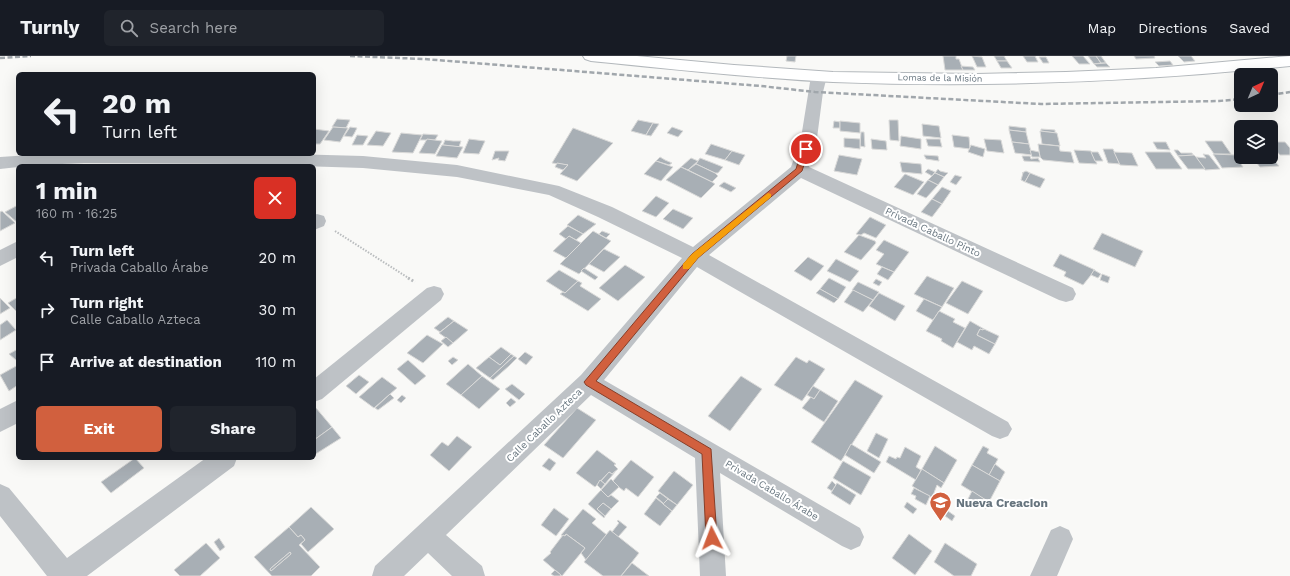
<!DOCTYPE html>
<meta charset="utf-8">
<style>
body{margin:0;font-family:"Work Sans",sans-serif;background:#20242c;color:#f1f3f6;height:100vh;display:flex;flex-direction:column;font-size:15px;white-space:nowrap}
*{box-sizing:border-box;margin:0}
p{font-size:13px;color:#9ea1a6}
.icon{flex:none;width:22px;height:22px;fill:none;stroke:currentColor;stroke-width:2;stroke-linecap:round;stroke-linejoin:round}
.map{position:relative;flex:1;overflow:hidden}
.sheet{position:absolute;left:16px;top:108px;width:300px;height:296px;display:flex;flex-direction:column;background:#171b24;border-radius:6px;box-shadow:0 4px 16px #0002}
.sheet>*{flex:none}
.hud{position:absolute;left:16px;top:16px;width:300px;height:84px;border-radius:6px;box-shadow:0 4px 16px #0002;background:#171b24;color:#f1f3f6;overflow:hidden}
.needle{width:26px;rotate:44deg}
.fabs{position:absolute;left:1234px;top:12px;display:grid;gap:8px}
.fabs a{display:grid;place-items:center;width:44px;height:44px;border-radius:6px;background:#171b24;box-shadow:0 4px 16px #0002;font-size:20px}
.pin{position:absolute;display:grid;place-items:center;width:34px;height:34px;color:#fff;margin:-17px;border:2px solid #fff;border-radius:50%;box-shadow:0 1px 4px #0007}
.me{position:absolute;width:44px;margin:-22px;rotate:357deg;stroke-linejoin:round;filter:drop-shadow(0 0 3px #0008)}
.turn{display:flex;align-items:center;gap:14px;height:84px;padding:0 20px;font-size:18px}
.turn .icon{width:52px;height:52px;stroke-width:2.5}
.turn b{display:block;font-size:28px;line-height:34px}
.round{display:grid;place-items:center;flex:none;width:42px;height:42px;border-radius:6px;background:#20242c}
.summary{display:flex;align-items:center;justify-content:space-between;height:68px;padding:0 20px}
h1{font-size:24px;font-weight:700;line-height:30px}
.action{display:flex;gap:8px;margin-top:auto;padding:8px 20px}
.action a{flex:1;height:46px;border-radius:6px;background:#d1603e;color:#fff;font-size:16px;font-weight:700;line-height:46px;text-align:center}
.action a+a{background:#20242c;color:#f1f3f6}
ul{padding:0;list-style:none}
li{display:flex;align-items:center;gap:12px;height:52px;padding:0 20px}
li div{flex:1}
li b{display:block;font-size:15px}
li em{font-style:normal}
header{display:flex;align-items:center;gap:24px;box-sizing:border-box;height:56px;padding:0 20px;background:#171b24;border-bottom:1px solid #363941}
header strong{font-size:19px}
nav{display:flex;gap:22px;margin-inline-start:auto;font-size:14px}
.search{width:280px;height:36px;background:#20242c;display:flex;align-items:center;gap:10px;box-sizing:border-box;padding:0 14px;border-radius:6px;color:#9ea1a6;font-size:15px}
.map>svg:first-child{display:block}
.building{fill:#a8afb5;stroke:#dadad9;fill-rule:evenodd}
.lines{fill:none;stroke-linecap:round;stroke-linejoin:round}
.secondary-casing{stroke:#b3b8bc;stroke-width:2}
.path-far1{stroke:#b9bcbe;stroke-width:2;stroke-dasharray:1.5 1.5;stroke-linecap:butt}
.path{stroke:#b9bcbe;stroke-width:3;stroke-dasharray:2 2;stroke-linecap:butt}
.street{fill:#bec2c6;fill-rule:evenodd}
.secondary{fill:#fff;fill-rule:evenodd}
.rail{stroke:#a1a7ac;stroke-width:2.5;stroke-dasharray:5 2.5;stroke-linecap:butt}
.route{fill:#d1603e;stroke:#883e28}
.slow{fill:#f59e0b}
.labels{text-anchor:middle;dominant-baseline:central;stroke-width:4;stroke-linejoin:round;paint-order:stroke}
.far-street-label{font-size:9px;fill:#66747e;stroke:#fff}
.street-label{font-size:10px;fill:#66747e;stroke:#fff}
.near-poi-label{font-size:12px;font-weight:bold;fill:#66747e;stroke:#fff;text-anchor:start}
</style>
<header>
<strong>Turnly</strong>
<div class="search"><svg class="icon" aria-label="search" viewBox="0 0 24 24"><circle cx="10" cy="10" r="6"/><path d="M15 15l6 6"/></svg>Search here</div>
<nav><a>Map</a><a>Directions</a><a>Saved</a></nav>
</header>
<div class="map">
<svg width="1290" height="520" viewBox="0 0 1290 520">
<rect width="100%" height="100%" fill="#f9f9f7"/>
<g class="building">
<path d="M787 0H796L795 6 786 5Z"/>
<path d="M943 0H956V3H959L963 14H945Z"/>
<path d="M972 0 982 1 986 11H977Z"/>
<path d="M994 0H1004L1007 5H997Z"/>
<path d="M1023 0H1035L1038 6H1027Z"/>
<path d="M1072 0H1083L1090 8H1079Z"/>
<path d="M1088 0H1096L1101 7 1094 8Z"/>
<path d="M1096 0H1101L1106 7H1101Z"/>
<path d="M1134 0H1154L1155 2 1136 3Z"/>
<path d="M1178 0H1191L1195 5 1184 6Z"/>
<path d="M1039 1H1046L1049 7H1043Z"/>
<path d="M997 5H1007L1012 12H1001Z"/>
<path d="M1170 5 1173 9 1159 10 1155 6Z"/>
<path d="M1106 7 1110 11H1097L1094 8Z"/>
<path d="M961 10 973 11 975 14H963Z"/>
<path d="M337 63 350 64 346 72 332 71Z"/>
<path d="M638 64 653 67 646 79 631 75Z"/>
<path d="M889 64H898L899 85 890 84Z"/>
<path d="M834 65 840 66V72H833Z"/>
<path d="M840 65 860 67V77L840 75Z"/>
<path d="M653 67 659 68 651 80 646 79Z"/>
<path d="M922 68 939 70 941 82 923 80Z"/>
<path d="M1009 70 1026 72V76L1009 74Z"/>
<path d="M333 71 348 72 340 86 324 84Z"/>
<path d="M350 71 357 72 354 78 352 81 344 80Z"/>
<path d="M672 71 683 75 678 81 667 77Z"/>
<path d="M573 72 613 87 577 125 560 118 568 109 552 107Z"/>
<path d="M314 73 329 75 320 88H314Z"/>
<path d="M1041 73 1055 74V77L1041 75Z"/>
<path d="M1009 74 1026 76 1029 88 1012 86Z"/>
<path d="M376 75 391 77 383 90 367 89Z"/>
<path d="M1040 75 1057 77 1060 90 1042 88Z"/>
<path d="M861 76H864L865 91 860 90Z"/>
<path d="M401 77 422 79 413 97 392 96Z"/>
<path d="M423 78 438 79 435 84H420Z"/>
<path d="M357 79 368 80 363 89H352Z"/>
<path d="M952 79 969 81 970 93 954 91Z"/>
<path d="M901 80 921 83V93L900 90Z"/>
<path d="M844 82 860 83V93L844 91Z"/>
<path d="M427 83 442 85 435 98 419 97Z"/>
<path d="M469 83 485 85 479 98 463 97Z"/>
<path d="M871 83 886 85 887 94 872 93Z"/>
<path d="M926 83H940L942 91 928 90Z"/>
<path d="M984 83 1001 84 1004 97 987 95Z"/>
<path d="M445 84 453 85H461L459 91 443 89Z"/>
<path d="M1205 85H1222L1231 98H1214Z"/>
<path d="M1012 86 1029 88 1032 99 1015 97Z"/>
<path d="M1153 86H1166L1170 94 1157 93Z"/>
<path d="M1271 86H1285L1290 92V99H1280L1271 89Z"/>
<path d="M711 88 732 95 725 104 705 98Z"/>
<path d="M1038 88 1059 90 1060 95 1071 96 1074 107 1043 104 1040 101Z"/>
<path d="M442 89H443L463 91 457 102 436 100Z"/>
<path d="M971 89 985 93 983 101 968 96Z"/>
<path d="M1103 93H1113L1120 108 1108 107Z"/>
<path d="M1030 94 1039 96 1040 101H1032Z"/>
<path d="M1074 94 1091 95 1097 108 1079 107Z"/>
<path d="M1174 94H1178L1181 97H1192L1193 99 1178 100Z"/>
<path d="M495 95H509L505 105 498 104 499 102 492 104Z"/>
<path d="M732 95 745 99 739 109 725 104Z"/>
<path d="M1091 96H1098L1103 105H1095Z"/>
<path d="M1114 96 1132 97 1138 110 1120 109Z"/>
<path d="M1145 96H1170L1182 113H1156Z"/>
<path d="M1203 98 1209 99 1220 113 1205 114 1196 101 1206 102Z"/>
<path d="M1213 98 1235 99 1243 111 1222 112Z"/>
<path d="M839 99 862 103 857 119 834 115Z"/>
<path d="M924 99 938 100 939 105 926 103Z"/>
<path d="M1194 99 1196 101 1205 113H1188L1178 100Z"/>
<path d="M1022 100H1030L1031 103 1038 102 1040 106 1024 105Z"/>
<path d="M660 101 665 104 672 107 669 109 656 105Z"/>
<path d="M1252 101H1271L1279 110 1260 111Z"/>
<path d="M691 102 698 105 688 114 681 111Z"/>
<path d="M700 102 713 107 723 111 718 117H715L696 108Z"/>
<path d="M656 105 673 111 661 125 644 118Z"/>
<path d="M900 106 921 108 922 118 902 116Z"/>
<path d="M557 107 568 109 563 114 555 111Z"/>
<path d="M696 108 715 117 718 120 712 126 688 114Z"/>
<path d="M681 111 712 126 715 128 701 142 666 124Z"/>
<path d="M928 113 935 116 932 120 925 116Z"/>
<path d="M938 113 940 115 948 117 944 121 935 117Z"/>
<path d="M1026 115 1030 117 1025 126 1021 124 1023 117H1022Z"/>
<path d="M935 117 944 121 938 129 928 124Z"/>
<path d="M1030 117 1045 123 1040 132 1025 126Z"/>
<path d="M905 118 924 126 913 139 894 131Z"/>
<path d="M955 119 962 121 956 129 950 126Z"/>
<path d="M928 124 938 129 926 142 917 138Z"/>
<path d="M724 126 736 132 731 136 719 130Z"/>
<path d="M942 131 951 135 942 148 932 143Z"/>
<path d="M656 140 669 147 656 161 642 155Z"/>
<path d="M932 143 942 148 932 161 921 156Z"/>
<path d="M18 149V167L5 156Z"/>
<path d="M673 153 693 162 683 173 663 163Z"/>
<path d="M2 155 15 167 0 175V156Z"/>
<path d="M578 159 596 168 583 178 567 169Z"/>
<path d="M870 161 886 169 876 182 864 177 861 179 856 178Z"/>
<path d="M568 170 583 178 576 184 569 180 566 183 559 178Z"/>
<path d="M593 175 611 185 579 218 560 208Z"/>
<path d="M602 175 610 178 606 182 599 178Z"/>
<path d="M1102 177 1143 195 1135 211 1093 193Z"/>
<path d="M859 179 875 185 876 187 861 204 844 196Z"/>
<path d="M569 180 581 187 566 202 553 195Z"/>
<path d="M884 184 909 196 894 216 876 208 884 198 876 194Z"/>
<path d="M604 193 620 201 604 216 589 208Z"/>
<path d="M1060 198 1095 214 1083 229 1064 220 1066 216 1053 210Z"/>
<path d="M808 201 824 210 811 225 794 215Z"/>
<path d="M836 203 859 215 850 226 827 215Z"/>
<path d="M625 209 645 221 618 245 599 232Z"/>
<path d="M882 211 894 216 888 224 877 218Z"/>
<path d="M584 212 598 221 595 224 581 215Z"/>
<path d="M559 214 578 225 565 237 546 225Z"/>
<path d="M1094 214 1101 218 1098 222 1091 219Z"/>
<path d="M1102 218 1110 221 1108 227 1100 224Z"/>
<path d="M927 220 954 232 942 251 914 238Z"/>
<path d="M829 222 846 231 838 243 820 233Z"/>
<path d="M876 223 882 226 879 230 873 227Z"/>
<path d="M578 225 582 227 580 230 601 243 588 255 560 238 563 236 565 237Z"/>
<path d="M962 225 983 235 968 258 946 247Z"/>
<path d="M858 226 879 236 873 244 852 234Z"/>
<path d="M820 233 838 243 834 247 816 237Z"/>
<path d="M853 234 873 244 863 256 844 246Z"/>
<path d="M879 237 905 250 895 265 869 250Z"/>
<path d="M18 241V257L8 247Z"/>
<path d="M0 242 10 252 0 258Z"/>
<path d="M924 243 942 251 933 264 916 255Z"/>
<path d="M939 255 955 263 953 266 965 272 953 292 941 285 942 283 926 275Z"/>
<path d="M448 261 454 265 440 276 434 272Z"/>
<path d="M7 264 16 274 0 284V269Z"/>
<path d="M454 265 468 274 453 287 439 277Z"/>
<path d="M970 265 984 273 983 274 980 273 977 279 995 288 989 298 974 290 972 294 957 286Z"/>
<path d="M980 273 983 274 984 273 999 280 995 288 977 279Z"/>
<path d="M427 279 443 288 423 307 407 297Z"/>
<path d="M446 281 453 287 448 291 441 285Z"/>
<path d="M501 291 511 298 500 309 489 301Z"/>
<path d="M18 293V302L16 304 9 298Z"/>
<path d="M525 296 533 301 526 309 518 303Z"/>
<path d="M511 298 514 300 490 322 476 312 489 301 500 309Z"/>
<path d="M514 300 517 302 509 310 493 324 490 322Z"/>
<path d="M453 301 458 304 452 309 448 305Z"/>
<path d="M796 301 807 307 809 304 825 313 802 345 774 329Z"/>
<path d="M408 304 426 320 415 329 397 313Z"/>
<path d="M468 308 482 320 461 339 446 328Z"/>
<path d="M18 309V329L9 335 0 319Z"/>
<path d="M359 319 369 326 356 338 346 330Z"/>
<path d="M482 320 500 333 479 353 461 339Z"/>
<path d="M741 320 762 333 730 375 708 360Z"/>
<path d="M382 321 397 332 374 352 359 341Z"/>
<path d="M855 324 883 340 841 405 811 386Z"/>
<path d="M512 328 525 338 519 344 505 333Z"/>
<path d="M813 330 820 334 814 343 807 339Z"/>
<path d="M820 334 838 345 824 366 802 352 811 341 814 343Z"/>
<path d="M390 338 394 342 378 354 375 352Z"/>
<path d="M402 339 406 342 401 347 397 344Z"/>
<path d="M511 342 516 346 510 351 506 347Z"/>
<path d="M316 352 332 371 314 384V354Z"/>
<path d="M577 352 596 364 563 402 544 389Z"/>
<path d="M332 371 341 382 314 399V384Z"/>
<path d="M876 377 888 383 879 402 867 395Z"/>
<path d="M457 380 472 391 449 415 430 399 442 386 448 390Z"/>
<path d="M851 388 881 406 874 417 845 399Z"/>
<path d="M935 390 957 404 944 427 922 413Z"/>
<path d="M983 390 989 393 987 397 998 403 989 419 972 409Z"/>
<path d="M905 391 921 400 916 411 921 414 916 424 886 406 889 400 896 403 897 401 900 402Z"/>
<path d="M597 394 616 408 614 409 618 413 612 418 609 416 595 431 576 417Z"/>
<path d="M135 402 144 412 111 437 101 426Z"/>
<path d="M549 402 556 407 550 415 542 410Z"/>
<path d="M631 404 654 421 638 441 626 432 624 435 612 426Z"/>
<path d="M843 405 871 421 861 439 833 422Z"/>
<path d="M995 408 1005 416 1000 425 989 419Z"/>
<path d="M972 409 1000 425 989 446 961 429Z"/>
<path d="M922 413 944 427 941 432 937 429 932 442 912 430Z"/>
<path d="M674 415 693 429 677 449 658 435Z"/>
<path d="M609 416 612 418 615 416 605 428 601 425Z"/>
<path d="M611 423 619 431 608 441 601 434Z"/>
<path d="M600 424 605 428 601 433 597 429Z"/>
<path d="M832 425 836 429 832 435 827 432Z"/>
<path d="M837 427 856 439 850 449 831 437Z"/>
<path d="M914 432 930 440 926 449 915 443 916 440 911 438Z"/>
<path d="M601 434 608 441 611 439 619 445 611 453 603 447 597 453 605 460 604 462 588 448Z"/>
<path d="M972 435 989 446 986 453 968 443Z"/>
<path d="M660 437 668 443 664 448 656 441Z"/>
<path d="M656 442 672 455 660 470 644 458Z"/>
<path d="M668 443 677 449 672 455 663 448Z"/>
<path d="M907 446 917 453 913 458 904 451Z"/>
<path d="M603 447 611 453 605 460 597 453Z"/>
<path d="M311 451 334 473 308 496 301 488 305 484 301 479 298 481 289 471Z"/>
<path d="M554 452 569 463 556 480 541 469Z"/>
<path d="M583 453 596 463 592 467 607 479 586 504 581 497 585 492 566 478 565 480 561 479Z"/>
<path d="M948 455 955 460 952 465 945 460Z"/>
<path d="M618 464 627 471 618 481 612 476 619 467 617 465Z"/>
<path d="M289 471 298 481 301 479 305 484 299 489 320 511 311 520H272L254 501ZM290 496 291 498 271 515 270 513Z"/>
<path d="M610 474 639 497 621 520H603L584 506Z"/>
<path d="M566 478 585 492 562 520 543 504 551 497 550 496 563 479 565 480Z"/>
<path d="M909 478 932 495 915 519 892 502Z"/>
<path d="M219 482 225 491 220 495 214 486Z"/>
<path d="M206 487 220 502 200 520H180L174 514Z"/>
<path d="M945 487 977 508 971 520H954L934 506Z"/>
<path d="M290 496 291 498 271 515 270 513Z"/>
<path d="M632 507 649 520H621Z"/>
<path d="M555 514 561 519 560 520H554L551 518Z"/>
</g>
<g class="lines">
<defs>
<path id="secondary" d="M583 0H637L734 9 833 16 977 18 1066 16 1156 12 1290 0V10C1138 26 985 32 833 26 752 22 671 13 591 5L585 3Z"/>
</defs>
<use href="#secondary" class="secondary-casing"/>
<path class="path-far1" d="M335 175 410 223"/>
<path class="path" d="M408 222 415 226"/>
<g class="street">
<path d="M819 15 824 17 827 20 823 36 817 82 809 111 1073 232 1076 238 1073 244 1066 246 1059 244 801 122 709 199 1008 366 1012 373 1008 380 1000 383 992 380 697 211 604 324 860 472 864 481 860 490 851 494 842 490 720 417 726 520H700L695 402 591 339 446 479 482 510 485 520H452L428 497 404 520H372L375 510 581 319 682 202 598 161 549 139 457 121 363 112 237 108 84 107 18 110V111L0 113V101L46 98H290L363 100 457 109 559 130 612 151 693 191 791 111 801 82 811 20 814 17Z"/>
<path d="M317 158 324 160 326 165 324 170 314 174V159Z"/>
<path d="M18 185V201L0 210V194Z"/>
<path d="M434 230 441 232 444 238 441 244 322 343 314 346V323L427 232Z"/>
<path d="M18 344V367L0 376V353Z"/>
<path d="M206 402H237L234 410 87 520H47L0 460V428L9 432 67 502Z"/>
<path d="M1060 470 1069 474 1073 483 1057 520H1030L1051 474Z"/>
</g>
<use href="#secondary" class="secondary"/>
<g class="rail">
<path d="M350 0 424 3 761 30 815 36 1041 48 1219 45 1241 43"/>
<path d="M0 2 31 0"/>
<path d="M1271 39 1290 36"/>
</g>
</g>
<path class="route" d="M806 90 809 93 802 115 698 202 596 325 711 393 717 482 715 486 712 487 708 486 706 482 702 398 586 329 584 326 692 198 796 113 802 93Z"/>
<path class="slow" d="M768 137 771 138V141L698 202 689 213H683V208L692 198Z"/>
<defs>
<symbol id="school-pin" viewBox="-11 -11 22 30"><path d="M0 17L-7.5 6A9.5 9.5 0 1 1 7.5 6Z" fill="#d1603e" stroke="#fff"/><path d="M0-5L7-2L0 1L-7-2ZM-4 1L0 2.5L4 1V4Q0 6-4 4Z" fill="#fff"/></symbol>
</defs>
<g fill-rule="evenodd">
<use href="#school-pin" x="928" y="434" width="25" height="34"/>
</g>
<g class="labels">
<g class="far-street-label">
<text transform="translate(940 22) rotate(1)">Lomas de la Misión</text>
</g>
<g class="street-label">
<text transform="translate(933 176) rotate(25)">Privada Caballo Pinto</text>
<text transform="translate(544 369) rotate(-44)">Calle Caballo Azteca</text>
<text transform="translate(772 434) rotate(31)">Privada Caballo Árabe</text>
</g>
<g class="near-poi-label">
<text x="956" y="447">Nueva Creacion</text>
</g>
</g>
</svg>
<div class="fabs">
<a><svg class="needle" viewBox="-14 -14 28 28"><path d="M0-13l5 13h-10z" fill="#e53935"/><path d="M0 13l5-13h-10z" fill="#9ea1a6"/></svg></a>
<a><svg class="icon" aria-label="layers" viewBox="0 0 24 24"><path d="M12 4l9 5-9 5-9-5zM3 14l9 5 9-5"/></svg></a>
</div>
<div class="pin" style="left:806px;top:93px;background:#d93025"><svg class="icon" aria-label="arrive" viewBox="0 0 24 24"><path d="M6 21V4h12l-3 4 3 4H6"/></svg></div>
<svg class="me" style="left:712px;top:482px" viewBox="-20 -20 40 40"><path d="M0-17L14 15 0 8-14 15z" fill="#d1603e" stroke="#fff" stroke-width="4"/></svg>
<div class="hud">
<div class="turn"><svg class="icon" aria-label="left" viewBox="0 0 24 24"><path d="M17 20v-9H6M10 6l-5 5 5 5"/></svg><div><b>20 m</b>Turn left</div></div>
</div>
<section class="sheet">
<div class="summary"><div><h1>1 min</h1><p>160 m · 16:25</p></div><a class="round" style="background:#d93025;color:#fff"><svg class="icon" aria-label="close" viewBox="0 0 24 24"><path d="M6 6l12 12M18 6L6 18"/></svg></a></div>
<ul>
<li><svg class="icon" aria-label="left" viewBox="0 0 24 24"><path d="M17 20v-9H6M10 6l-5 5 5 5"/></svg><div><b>Turn left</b><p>Privada Caballo Árabe</p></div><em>20 m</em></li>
<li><svg class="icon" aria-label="right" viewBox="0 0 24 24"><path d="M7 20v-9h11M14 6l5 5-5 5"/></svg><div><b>Turn right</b><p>Calle Caballo Azteca</p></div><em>30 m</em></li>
<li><svg class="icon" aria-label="arrive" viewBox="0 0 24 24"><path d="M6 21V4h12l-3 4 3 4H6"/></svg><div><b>Arrive at destination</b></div><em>110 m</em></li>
</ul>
<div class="action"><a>Exit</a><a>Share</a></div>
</section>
</div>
